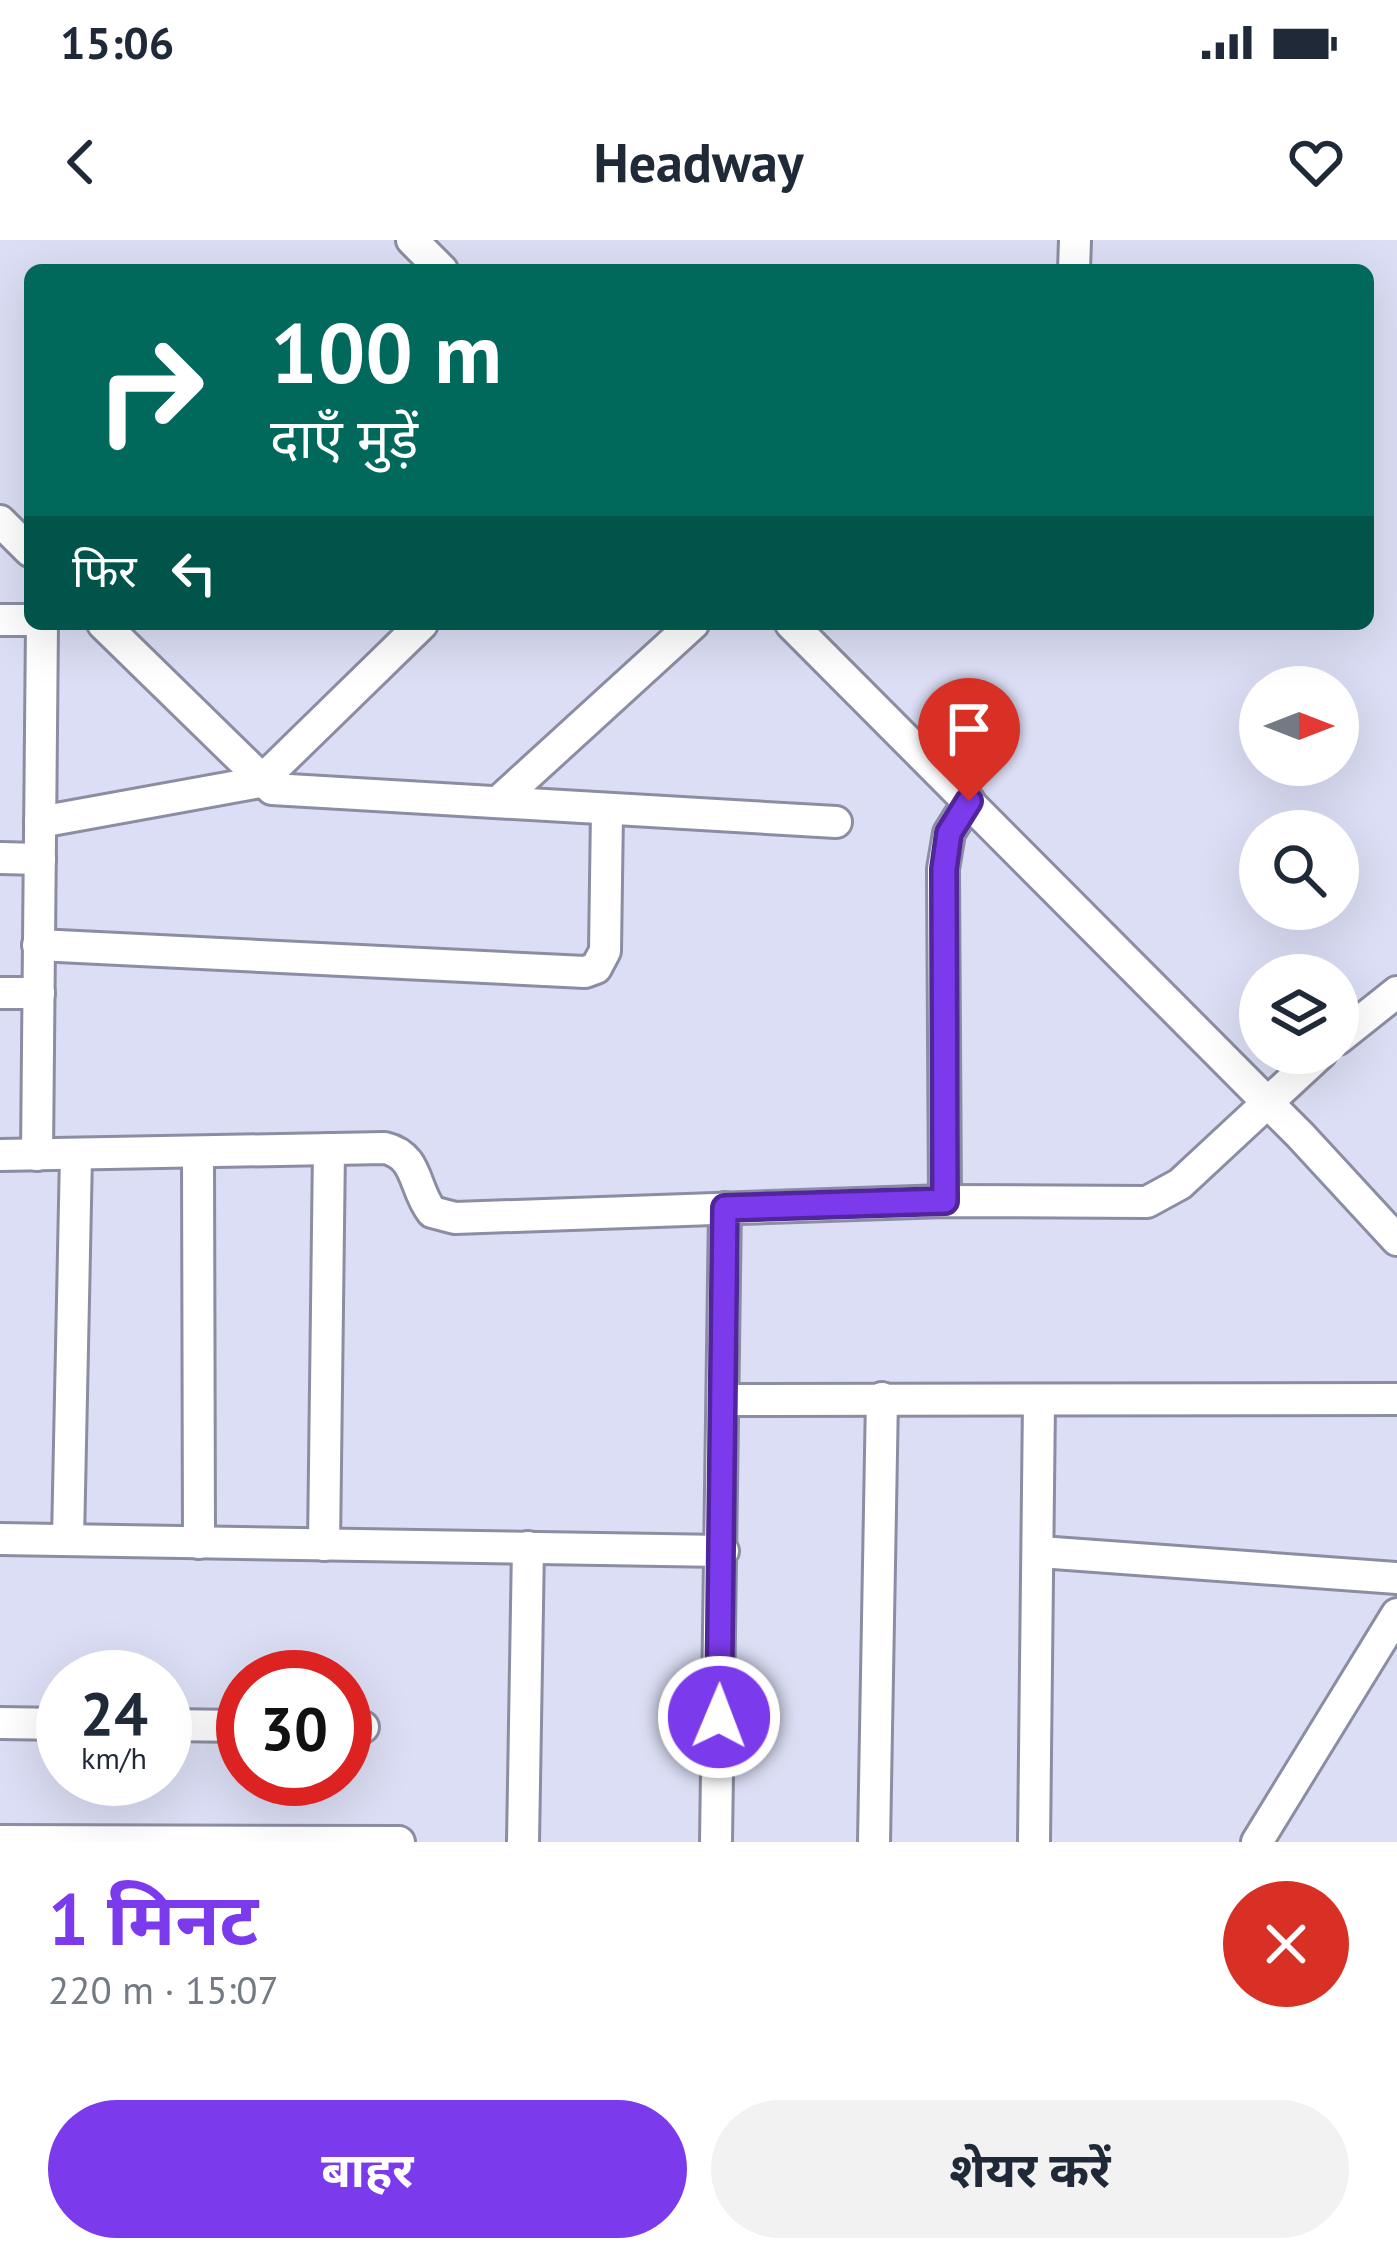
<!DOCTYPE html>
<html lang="hi">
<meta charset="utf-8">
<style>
body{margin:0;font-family:"PT Sans","Noto Sans Devanagari",sans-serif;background:#f2f2f3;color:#1f2937;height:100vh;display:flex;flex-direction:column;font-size:45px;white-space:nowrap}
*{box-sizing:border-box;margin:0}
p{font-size:39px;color:#747a83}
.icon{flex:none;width:66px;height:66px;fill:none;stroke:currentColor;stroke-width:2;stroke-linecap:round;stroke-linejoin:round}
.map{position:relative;height:1602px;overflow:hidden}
.sheet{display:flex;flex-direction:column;background:#fff;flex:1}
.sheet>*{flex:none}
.hud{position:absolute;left:24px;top:24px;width:1350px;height:366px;border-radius:18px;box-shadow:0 12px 48px #0002;background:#00695c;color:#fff;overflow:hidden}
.needle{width:78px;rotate:90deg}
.fabs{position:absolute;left:1239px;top:426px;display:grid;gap:24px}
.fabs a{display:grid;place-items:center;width:120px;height:120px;border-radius:50%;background:#fff;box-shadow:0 12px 48px #0002;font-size:60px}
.speed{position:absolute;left:36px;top:1410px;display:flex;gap:24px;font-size:60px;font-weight:700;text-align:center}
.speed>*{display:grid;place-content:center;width:156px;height:156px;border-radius:50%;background:#fff;box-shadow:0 12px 48px #0002;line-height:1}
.speed small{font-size:30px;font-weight:400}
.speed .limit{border:18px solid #d22;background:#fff;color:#111}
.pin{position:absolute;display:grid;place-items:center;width:102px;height:102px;color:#fff;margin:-123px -51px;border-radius:50% 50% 50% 0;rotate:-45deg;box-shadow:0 0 12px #0007}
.pin .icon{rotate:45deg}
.me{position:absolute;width:132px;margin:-66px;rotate:1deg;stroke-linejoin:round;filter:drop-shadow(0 0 9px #0008)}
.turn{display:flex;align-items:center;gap:42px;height:252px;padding:0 48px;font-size:54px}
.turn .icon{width:156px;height:156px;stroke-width:2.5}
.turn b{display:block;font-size:84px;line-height:102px}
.then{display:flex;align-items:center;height:114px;padding:0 48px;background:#0003;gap:24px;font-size:45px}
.round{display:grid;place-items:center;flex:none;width:126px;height:126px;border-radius:63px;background:#f2f2f3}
.summary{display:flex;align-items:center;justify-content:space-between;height:204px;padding:0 48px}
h1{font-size:72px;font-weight:700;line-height:90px;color:#7c3aed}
.button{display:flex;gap:24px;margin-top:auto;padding:24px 48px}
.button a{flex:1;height:138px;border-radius:72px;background:#7c3aed;color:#fff;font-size:48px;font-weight:700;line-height:138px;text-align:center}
.button a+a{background:#f2f2f3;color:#1f2937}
.status{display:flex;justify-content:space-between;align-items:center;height:84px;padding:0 60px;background:#fff;direction:ltr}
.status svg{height:33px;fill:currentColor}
header{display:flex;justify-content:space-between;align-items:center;height:156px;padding:0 48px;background:#fff;font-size:54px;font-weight:700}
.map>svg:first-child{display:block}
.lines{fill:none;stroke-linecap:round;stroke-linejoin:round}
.minor-casing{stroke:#8b8da2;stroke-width:36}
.minor{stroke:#fff;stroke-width:30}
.route-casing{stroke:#51269a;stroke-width:30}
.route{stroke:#7c3aed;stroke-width:21}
</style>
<div class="status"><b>15:06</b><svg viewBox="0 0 49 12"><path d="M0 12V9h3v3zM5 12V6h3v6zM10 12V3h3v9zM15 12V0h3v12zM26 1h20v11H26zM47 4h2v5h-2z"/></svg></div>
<header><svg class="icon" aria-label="back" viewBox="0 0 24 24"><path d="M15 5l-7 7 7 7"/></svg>Headway<svg class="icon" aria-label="heart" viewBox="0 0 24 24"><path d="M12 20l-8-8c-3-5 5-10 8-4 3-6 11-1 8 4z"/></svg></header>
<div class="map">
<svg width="1397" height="1602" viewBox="0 0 1397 1602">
<rect width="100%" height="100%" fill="#dcdef5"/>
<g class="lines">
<defs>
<g id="minor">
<path d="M412 0 442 30"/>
<path d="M1074 30 1075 0"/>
<path d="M0 281 30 311"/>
<path d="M0 380H30"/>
<path d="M103 384 272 549 836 582"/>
<path d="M791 384 1300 895 1397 1000"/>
<path d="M498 562 693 384"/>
<path d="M40 582 260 542 422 384"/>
<path d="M0 618 40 619"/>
<path d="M38 705 585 732 596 728 605 711 607 571"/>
<path d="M0 753H39"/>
<path d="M1338 799 1397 752"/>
<path d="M198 914 199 1303"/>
<path d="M0 915 385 908C419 916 413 948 432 972L455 978 945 961 1147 962 1180 944 1321 813"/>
<path d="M37 915 42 384"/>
<path d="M945 961 943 629 949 593 969 561"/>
<path d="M724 1160 1397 1159"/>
<path d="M0 1299 723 1311"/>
<path d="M68 1300 76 915"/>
<path d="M324 1305 329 909"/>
<path d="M1040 1312 1397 1338"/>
<path d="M0 1483 63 1484"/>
<path d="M165 1485 243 1486"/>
<path d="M345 1487H363"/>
<path d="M0 1601 399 1602"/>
<path d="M523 1602 528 1307"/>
<path d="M716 1602 725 968"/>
<path d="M874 1602 882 1158"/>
<path d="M1034 1602 1039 1161"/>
<path d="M1257 1602 1397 1374"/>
</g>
</defs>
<use href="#minor" class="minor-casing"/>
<use href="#minor" class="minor"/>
</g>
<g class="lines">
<defs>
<path id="route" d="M719 1477 725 968 945 961 944 629 949 593 969 561"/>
</defs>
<use href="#route" class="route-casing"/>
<use href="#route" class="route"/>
</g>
</svg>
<div class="fabs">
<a><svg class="needle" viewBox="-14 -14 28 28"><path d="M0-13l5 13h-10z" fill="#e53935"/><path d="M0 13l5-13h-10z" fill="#747a83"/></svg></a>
<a><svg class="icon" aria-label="search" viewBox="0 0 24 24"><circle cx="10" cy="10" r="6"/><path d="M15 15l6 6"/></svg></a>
<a><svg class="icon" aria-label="layers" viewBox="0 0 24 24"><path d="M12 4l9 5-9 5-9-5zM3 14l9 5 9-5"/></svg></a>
</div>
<div class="speed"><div>24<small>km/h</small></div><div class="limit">30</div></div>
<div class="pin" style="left:969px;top:561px;background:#d93025"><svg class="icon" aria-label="arrive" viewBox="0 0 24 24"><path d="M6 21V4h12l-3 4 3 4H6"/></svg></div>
<svg class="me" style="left:719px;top:1477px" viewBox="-20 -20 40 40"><circle r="17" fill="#7c3aed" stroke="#fff" stroke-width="3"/><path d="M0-11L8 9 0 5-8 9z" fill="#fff"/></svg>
<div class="hud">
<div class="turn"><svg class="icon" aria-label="right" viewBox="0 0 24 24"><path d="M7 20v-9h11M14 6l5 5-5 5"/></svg><div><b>100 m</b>दाएँ मुड़ें</div></div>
<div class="then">फिर<svg class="icon" aria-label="left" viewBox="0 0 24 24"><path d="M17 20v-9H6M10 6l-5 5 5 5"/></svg></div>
</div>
</div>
<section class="sheet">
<div class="summary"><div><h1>1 मिनट</h1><p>220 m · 15:07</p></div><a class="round" style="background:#d93025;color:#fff"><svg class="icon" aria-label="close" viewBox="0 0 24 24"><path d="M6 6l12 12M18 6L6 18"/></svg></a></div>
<div class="button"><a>बाहर</a><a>शेयर करें</a></div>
</section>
